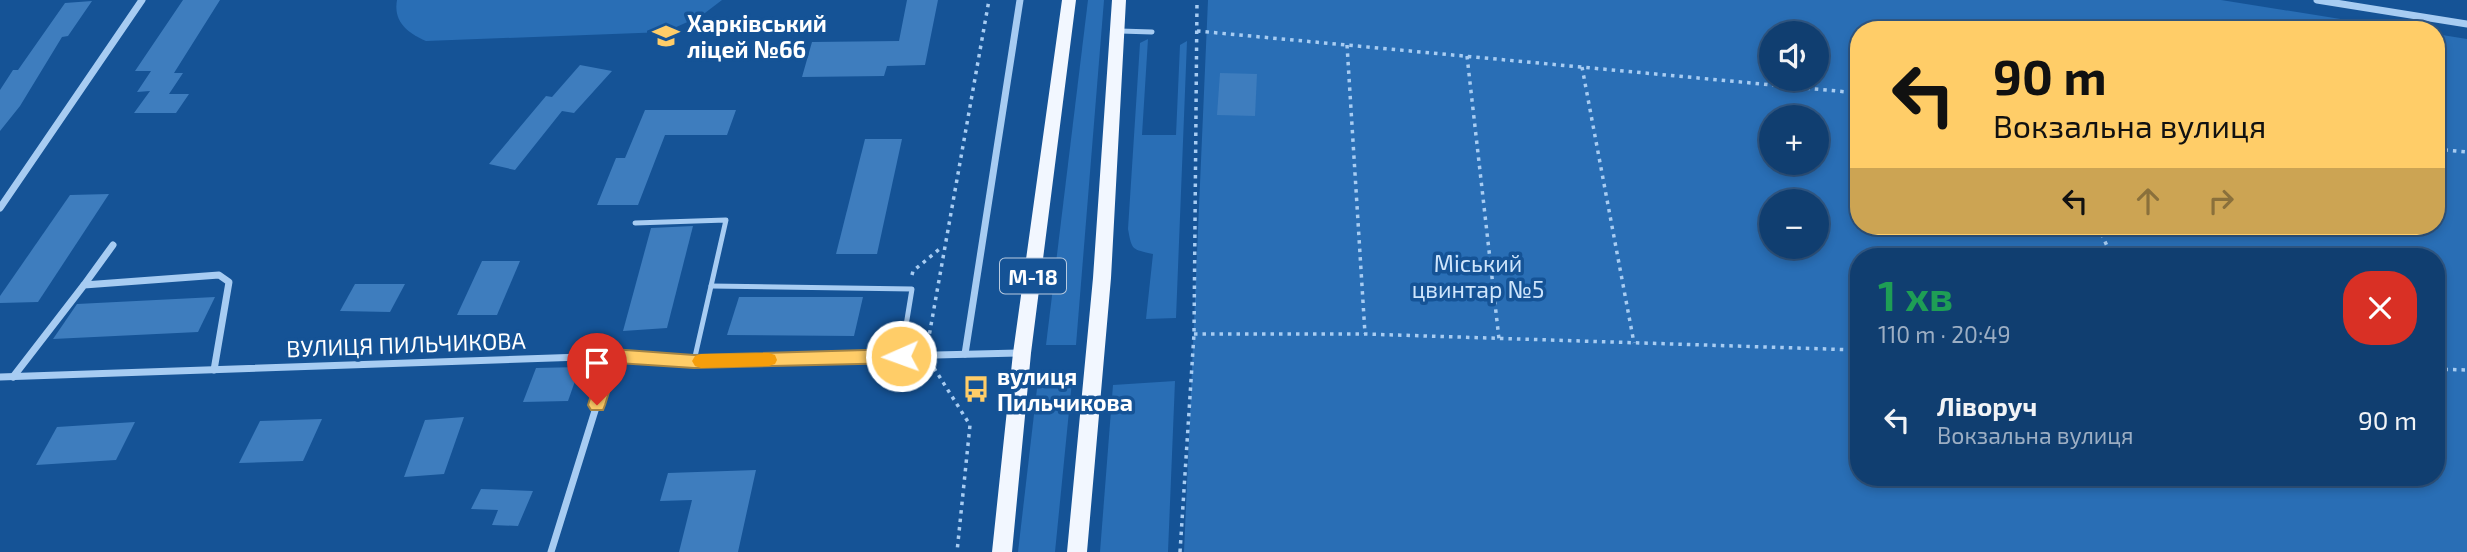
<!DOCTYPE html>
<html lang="uk">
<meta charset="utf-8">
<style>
body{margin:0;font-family:"Exo 2",sans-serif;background:#194575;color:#f1f3f6;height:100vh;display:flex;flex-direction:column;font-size:26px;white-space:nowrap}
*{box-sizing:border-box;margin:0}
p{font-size:23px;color:#9caec3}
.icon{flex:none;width:38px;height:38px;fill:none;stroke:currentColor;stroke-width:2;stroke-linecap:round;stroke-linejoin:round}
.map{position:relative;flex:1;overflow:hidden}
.drawer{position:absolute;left:1850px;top:248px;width:595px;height:238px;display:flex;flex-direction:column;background:#103e70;border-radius:28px;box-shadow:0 4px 10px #0003,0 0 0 2px #305783}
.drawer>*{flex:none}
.banner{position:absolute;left:1850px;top:21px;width:595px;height:214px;border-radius:28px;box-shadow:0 4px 10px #0003,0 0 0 2px #305783;background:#ffcd68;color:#111;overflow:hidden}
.tools{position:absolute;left:1759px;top:21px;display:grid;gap:14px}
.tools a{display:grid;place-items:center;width:70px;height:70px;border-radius:50%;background:#103e70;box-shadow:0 4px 10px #0003,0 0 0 2px #305783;font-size:35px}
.pin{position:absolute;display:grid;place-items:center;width:60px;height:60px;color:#fff;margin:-72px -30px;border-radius:50% 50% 50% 0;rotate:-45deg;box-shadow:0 0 7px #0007}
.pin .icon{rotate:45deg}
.me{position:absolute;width:77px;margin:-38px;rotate:268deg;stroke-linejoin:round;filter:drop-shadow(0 0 5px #0008)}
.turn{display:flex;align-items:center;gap:24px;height:147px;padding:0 28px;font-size:32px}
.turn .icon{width:91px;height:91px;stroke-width:2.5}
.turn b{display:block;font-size:49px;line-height:60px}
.lanes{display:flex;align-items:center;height:66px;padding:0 28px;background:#0003;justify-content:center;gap:35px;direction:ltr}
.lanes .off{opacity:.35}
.round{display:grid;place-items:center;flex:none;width:74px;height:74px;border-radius:28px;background:#194575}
.head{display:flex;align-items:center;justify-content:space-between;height:119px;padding:0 28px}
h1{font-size:42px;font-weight:700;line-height:52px;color:#1e9e55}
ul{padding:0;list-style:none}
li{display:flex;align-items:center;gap:21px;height:105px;padding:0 28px}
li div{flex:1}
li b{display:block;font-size:26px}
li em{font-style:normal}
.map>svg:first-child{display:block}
.green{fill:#296eb5;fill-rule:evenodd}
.building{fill:#3e7dbe}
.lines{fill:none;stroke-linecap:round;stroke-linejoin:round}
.path{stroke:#a7ccf2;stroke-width:3.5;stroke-dasharray:3.5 5;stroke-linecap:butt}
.service{stroke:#a7ccf2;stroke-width:5}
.minor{stroke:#a7ccf2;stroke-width:7}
.primary{fill:#f2f7ff;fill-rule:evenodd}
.route{fill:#ffcd68;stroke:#a68544;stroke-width:2}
.slow{fill:#f59e0b}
.labels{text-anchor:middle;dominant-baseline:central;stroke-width:7;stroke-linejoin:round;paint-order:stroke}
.shield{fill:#155396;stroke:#b9cbe0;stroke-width:2}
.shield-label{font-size:21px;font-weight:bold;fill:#fff}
.poi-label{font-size:23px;font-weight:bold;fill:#fff;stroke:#155396;text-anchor:start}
.park-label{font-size:23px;fill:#cee5fc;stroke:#155396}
.street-label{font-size:23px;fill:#fff;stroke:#155396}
</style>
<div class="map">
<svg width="2467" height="552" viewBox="0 0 2467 552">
<rect width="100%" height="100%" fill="#155396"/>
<g class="green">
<path d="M397 0H722L701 16 665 32 426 41C408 33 393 22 397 0Z"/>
<path d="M1088 0H1104L1076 345H1046Z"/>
<path d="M1208 0H2221L2409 30H1858V226H2436V34L2467 39V552H1184ZM1771 33H1816V79H1771ZM1771 117H1816V163H1771ZM1771 201H1816V247H1771ZM1858 257H2436V478H1858Z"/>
<path d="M1148 39 1142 135H1176L1180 45 1187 41 1176 318 1146 319 1153 254C1132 249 1132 251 1128 229L1140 43Z"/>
<path d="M1038 380 1072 381 1055 552H1018Z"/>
<path d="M1175 381 1168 552H1100L1113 385Z"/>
</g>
<g class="building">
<path d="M183 0H220L174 73H183L169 94H189L176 113H134L150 91 137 92 151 71H135Z"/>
<path d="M907 0H938L925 65 887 66 884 76 802 77 812 42 899 41Z"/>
<path d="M92 1 68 36 62 37 20 106 0 131V90L13 70H18L65 3Z"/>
<path d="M580 65 612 71 574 113 562 111 515 170 489 164 546 96 552 97Z"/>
<path d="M1220 73 1257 74 1255 116 1217 115Z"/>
<path d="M645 110H736L727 135H665L638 205H597L616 158H625Z"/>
<path d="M865 139H902L877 254H836Z"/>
<path d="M109 194 38 302 0 303V296L70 195Z"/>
<path d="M693 226 667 328 623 331 651 228Z"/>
<path d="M482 261H520L497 315H457Z"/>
<path d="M355 284H405L390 312 340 311Z"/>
<path d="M215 297 198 332 53 339 77 304Z"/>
<path d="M739 297H863L854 336 727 335Z"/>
<path d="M580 367 568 401 523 402 536 368Z"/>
<path d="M464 417 444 474 404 477 425 420Z"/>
<path d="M322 419 303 461 239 463 260 421Z"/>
<path d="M135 422 116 460 36 465 57 427Z"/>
<path d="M756 470 738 552H679L692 500 660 501 668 473Z"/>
<path d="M481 489 533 491 518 526 492 525 498 510 471 509Z"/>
</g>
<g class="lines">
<g class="path">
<path d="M1197 31 1858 93"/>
<path d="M1347 45 1365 334"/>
<path d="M1467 56 1499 339"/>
<path d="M1582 67 1634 343"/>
<path d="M2436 149 2467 152"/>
<path d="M2098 226 2112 257"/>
<path d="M912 275 913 271 942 247"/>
<path d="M1194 334H1365L1858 350"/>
<path d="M928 342 989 0"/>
<path d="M934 368 970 425 957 552"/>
<path d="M2436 369 2467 370"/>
<path d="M1180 552 1194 334 1197 0"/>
</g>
<g class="service">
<path d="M1120 31 1152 32"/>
<path d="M635 223 726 220 694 361"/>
<path d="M711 286 912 289 901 356"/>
</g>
<g class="minor">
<path d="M2317 0 2467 24"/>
<path d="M0 208 142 0"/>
<path d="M84 285 113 245"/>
<path d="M965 354 1020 0"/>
<path d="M0 377 612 356 694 361 1021 353"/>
<path d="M13 377 84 285 219 275 229 282 214 370"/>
<path d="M551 552 612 356"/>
</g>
<g class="primary">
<path d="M1062 0H1076L1031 353 1012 552H992L1013 353Z"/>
<path d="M1112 0H1126L1111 278 1087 552H1067L1093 278Z"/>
</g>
</g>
<path class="route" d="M612 349 694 355 901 349 907 351 910 356 907 361 901 363 694 368 618 363 605 405 603 410H591L588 405 603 356 606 351Z"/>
<path class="slow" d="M769 353 775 355 777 360 775 364 769 366 701 368 695 366 692 361 695 356 701 354Z"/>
<defs>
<symbol id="school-bare" viewBox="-9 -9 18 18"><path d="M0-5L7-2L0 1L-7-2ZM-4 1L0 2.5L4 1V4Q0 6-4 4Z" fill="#ffcd68" stroke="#155396" stroke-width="2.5" paint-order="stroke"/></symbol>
<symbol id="bus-bare" viewBox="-9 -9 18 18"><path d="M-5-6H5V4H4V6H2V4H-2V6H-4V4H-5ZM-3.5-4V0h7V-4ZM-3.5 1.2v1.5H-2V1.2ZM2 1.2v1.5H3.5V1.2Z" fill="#ffcd68" stroke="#155396" stroke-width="2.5" paint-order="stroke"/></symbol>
</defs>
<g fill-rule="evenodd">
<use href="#school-bare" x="647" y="17" width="38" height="38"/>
<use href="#bus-bare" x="957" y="370" width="38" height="38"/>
</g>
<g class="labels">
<rect class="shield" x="1000" y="258.5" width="66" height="35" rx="5"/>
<g class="shield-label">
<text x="1033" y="276">М-18</text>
</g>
<g class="poi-label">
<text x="687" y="23">Харківський<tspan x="687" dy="26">ліцей №66</tspan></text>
<text x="997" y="376">вулиця<tspan x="997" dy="26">Пильчикова</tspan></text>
</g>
<g class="park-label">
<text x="1478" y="263">Міський<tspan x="1478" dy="26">цвинтар №5</tspan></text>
</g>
<g class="street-label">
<text transform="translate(406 344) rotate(-2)">ВУЛИЦЯ ПИЛЬЧИКОВА</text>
</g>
</g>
</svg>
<div class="tools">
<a><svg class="icon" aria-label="sound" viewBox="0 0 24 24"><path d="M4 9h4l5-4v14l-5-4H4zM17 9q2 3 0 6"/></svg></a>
<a>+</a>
<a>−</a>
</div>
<div class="pin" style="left:597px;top:405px;background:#d93025"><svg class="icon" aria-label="arrive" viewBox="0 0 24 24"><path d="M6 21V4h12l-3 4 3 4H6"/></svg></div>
<svg class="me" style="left:901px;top:356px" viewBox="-20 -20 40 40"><circle r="17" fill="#ffcd68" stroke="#fff" stroke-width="3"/><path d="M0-11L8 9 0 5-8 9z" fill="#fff"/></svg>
<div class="banner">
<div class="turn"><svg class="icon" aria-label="left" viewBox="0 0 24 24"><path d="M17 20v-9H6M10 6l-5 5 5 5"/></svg><div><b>90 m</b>Вокзальна вулиця</div></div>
<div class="lanes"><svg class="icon" aria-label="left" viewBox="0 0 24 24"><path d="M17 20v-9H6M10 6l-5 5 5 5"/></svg><svg class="icon off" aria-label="ahead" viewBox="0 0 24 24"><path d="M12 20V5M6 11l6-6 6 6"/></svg><svg class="icon off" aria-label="right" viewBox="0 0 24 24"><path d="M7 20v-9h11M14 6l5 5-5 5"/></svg></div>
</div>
<section class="drawer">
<div class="head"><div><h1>1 хв</h1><p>110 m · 20:49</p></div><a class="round" style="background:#d93025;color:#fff"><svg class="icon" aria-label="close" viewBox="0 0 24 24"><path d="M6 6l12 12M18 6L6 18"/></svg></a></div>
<ul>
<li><svg class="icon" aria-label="left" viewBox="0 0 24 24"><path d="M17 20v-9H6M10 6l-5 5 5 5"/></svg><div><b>Ліворуч</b><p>Вокзальна вулиця</p></div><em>90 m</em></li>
</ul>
</section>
</div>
